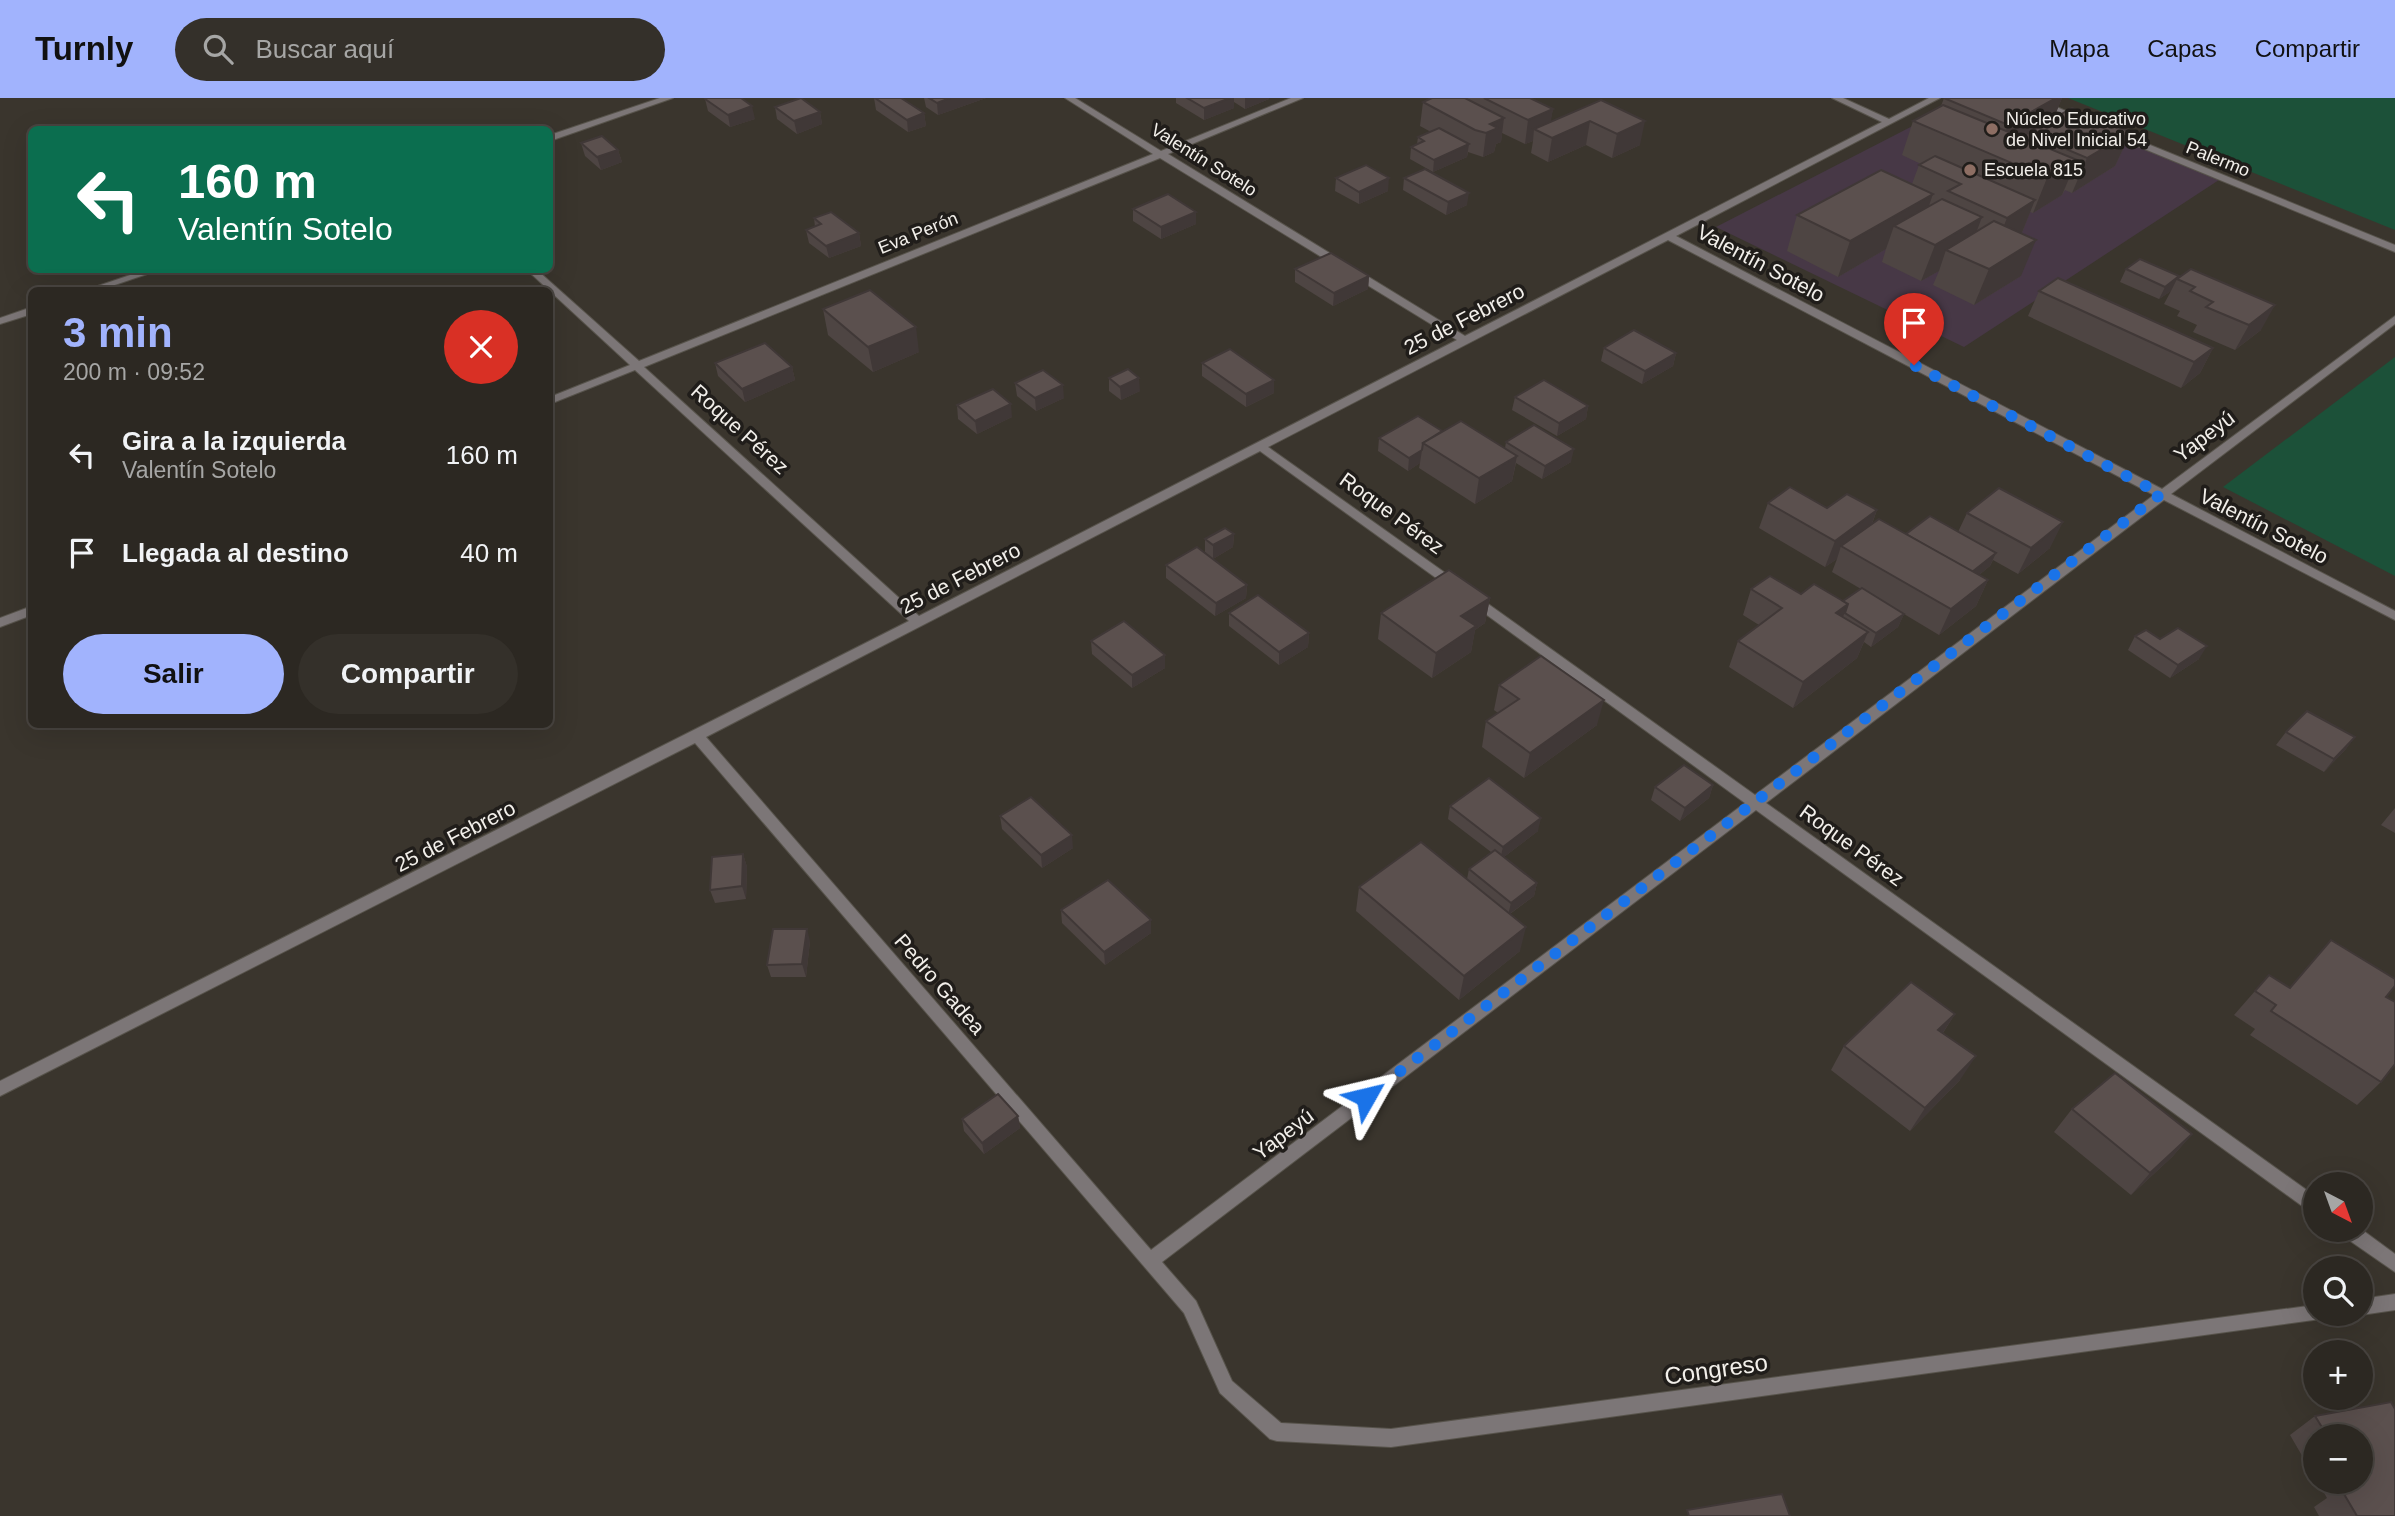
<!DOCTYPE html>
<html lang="es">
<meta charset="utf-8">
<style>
body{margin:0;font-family:Arial,sans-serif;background:#34302a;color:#f1f3f6;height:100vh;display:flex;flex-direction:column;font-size:26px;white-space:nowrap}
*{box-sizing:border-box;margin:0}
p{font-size:23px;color:#a6a6a5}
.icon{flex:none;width:38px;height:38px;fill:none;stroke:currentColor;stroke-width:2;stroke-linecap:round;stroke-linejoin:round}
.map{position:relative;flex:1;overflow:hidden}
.details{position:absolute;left:28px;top:189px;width:525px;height:441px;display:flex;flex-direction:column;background:#2c2822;border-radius:10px;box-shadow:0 7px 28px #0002,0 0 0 2px #484440}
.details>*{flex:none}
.guide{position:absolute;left:28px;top:28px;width:525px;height:147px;border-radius:10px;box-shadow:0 7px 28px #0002,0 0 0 2px #484440;background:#0b6e4f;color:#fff;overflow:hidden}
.needle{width:46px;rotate:139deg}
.fabs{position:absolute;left:2303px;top:1074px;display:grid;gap:14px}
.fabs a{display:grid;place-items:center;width:70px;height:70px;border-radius:50%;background:#2c2822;box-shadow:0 7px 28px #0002,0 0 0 2px #484440;font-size:35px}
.pin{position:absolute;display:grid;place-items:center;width:60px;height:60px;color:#fff;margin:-72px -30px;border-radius:50% 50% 50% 0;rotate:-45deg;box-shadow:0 0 7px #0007}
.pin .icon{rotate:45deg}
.me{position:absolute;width:77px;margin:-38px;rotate:53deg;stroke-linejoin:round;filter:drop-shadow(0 0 5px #0008)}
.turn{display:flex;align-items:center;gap:24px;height:147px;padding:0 35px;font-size:32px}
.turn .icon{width:91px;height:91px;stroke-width:2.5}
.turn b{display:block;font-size:49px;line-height:60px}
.round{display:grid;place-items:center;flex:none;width:74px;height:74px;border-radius:37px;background:#34302a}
.headline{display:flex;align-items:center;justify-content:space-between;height:119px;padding:0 35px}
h1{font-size:42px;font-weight:700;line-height:52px;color:#a1b3fd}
.action{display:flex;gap:14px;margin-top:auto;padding:14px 35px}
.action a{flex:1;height:80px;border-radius:42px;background:#a1b3fd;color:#111;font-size:28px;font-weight:700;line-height:80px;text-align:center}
.action a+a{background:#34302a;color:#f1f3f6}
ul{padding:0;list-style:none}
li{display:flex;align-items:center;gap:21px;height:98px;padding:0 35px}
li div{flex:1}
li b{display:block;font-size:26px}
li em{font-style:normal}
header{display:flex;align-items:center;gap:42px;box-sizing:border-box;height:98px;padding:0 35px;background:#a1b3fd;color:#111}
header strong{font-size:33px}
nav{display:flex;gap:38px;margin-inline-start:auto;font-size:24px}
.search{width:490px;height:63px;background:#34302a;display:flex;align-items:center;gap:18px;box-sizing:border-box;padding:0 24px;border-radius:38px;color:#a6a6a5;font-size:26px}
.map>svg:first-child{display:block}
.education{fill:#473846}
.green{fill:#1c5139}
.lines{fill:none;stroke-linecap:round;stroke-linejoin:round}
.minor-casing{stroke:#57534b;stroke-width:2}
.minor{fill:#7c7677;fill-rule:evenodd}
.wall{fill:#4e4543}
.shaded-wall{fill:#403837}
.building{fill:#5b504e;stroke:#403837;stroke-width:2}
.route{stroke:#1a73e8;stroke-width:12;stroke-dasharray:0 21.6}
.education-dot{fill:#8d6e63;stroke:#201d1a;stroke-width:2.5}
.labels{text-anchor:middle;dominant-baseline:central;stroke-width:7;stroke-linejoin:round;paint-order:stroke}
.far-poi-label{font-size:18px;fill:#f2efea;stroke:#201d1a;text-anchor:start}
.far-street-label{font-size:18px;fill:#f2efea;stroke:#201d1a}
.street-label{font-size:21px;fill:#f2efea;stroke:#201d1a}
.near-street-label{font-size:24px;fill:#f2efea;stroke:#201d1a}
</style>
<header>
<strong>Turnly</strong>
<div class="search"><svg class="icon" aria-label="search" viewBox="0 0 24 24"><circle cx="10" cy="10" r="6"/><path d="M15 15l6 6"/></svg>Buscar aquí</div>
<nav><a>Mapa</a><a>Capas</a><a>Compartir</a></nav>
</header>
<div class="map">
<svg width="2395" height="1418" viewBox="0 0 2395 1418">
<rect width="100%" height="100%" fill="#3a352d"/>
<path class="education" d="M1967 0H2031L2225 78 1964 249 1716 129Z"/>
<g class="green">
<path d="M2068 0H2395V132Z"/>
<path d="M2395 259V478L2223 389Z"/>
</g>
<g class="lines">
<defs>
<g id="minor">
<path d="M660 0H673L550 43V37Z"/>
<path d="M1065 0H1075L1161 53 1291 0H1303L1168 56 1465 238 1882 24 1832 0H1843L1889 21 1929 0H1940L1676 138 2162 391 2395 218V226L2171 396 2395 513V522L2164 402 1766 705 2315 1098V1116L2309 1113 1756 712 1162 1164 1196 1203 1232 1283 1281 1325 1391 1331 2315 1207V1216H2323L2321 1221 1391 1349 1277 1343 1270 1341 1220 1295 1184 1215 695 645 0 998V983L909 523 635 272 550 306V299L630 267 527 172H537L639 263 1153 56ZM1160 60 1457 242 919 518 644 269ZM1668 142 2154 397 1755 697 1477 498H1469L1467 501 1469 504 1745 705 1151 1152 706 639 1260 353 1450 490H1458L1460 487 1458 484 1268 349Z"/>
<path d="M2024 0H2036L2084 21 2077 23Z"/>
<path d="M2111 31 2395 147V154L2108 36 2106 34Z"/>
<path d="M145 172H159L100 192H86Z"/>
<path d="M32 209V216L0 226V220Z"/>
<path d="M32 508V517L0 529V520Z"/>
<path d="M2361 1131 2395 1156V1174L2343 1138 2341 1132Z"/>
<path d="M2395 1196V1212L2361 1217 2358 1216H2361V1201Z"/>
</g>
</defs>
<use href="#minor" class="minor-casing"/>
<use href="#minor" class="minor"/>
</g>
<g class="wall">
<path d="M874 0 924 15 926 28 908 34 876 12Z"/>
<path d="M924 0H986L938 17 926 9Z"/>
<path d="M1176 0H1269V1L1245 11 1234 4V10L1204 22 1176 5Z"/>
<path d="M1432 0H1530L1553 11 1550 24 1601 2 1640 47 1612 60 1586 47 1548 64 1531 55 1533 43 1525 46 1502 35 1501 44 1496 46 1494 54 1483 59 1468 54 1467 59 1433 74 1410 61 1411 49 1417 46 1418 39 1431 34 1420 28 1423 4Z"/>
<path d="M1944 0H2062L2053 21 2131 34 2115 68 2072 95 2065 92 2062 97 2033 115 2030 114 2022 135 2021 178 1974 207 1933 187 1939 173 1921 183 1882 164 1886 151 1838 179 1787 153 1797 117 1912 86 1919 67 1921 66 1902 57 1913 23 1941 8Z"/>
<path d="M705 1 755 21 730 29 708 13Z"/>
<path d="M775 9 820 14 822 26 797 36 777 21Z"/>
<path d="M581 45 618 52 622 64 601 72 585 58Z"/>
<path d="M1336 80 1388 93 1359 106 1335 93Z"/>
<path d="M1404 80 1467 107 1446 117 1403 92Z"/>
<path d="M1133 111 1196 126 1161 141 1133 123Z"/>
<path d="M814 120 859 135 861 148 829 160 809 145 806 132 815 129Z"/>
<path d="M1295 171 1369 178 1368 191 1333 208 1295 184Z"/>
<path d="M2126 171 2179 179 2191 171 2261 232 2235 252 2193 234 2197 227 2177 218 2180 213 2164 206 2171 193 2159 201 2120 184Z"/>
<path d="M2039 193 2213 250 2200 275 2181 290 2028 218Z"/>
<path d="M823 211 919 254 873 274 828 237Z"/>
<path d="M1604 250 1676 255 1673 268 1642 286 1601 263Z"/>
<path d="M715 265 792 269 795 282 745 304 718 278Z"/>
<path d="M1202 265 1274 295 1246 309 1202 278Z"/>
<path d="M1109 280 1140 293 1121 302 1109 293Z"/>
<path d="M1015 285 1064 300 1036 313 1017 298Z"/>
<path d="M1515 299 1588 308 1586 321 1557 338 1512 312Z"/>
<path d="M957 307 1012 319 977 336 958 321Z"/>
<path d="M1442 333 1505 350 1506 344 1571 364 1542 381 1516 365 1512 383 1475 406 1419 370 1420 365 1408 373 1378 353 1379 340Z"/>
<path d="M1768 405 1827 410 1877 412 1872 426 1906 436 1958 434 1967 415 2050 450 2018 476 1993 462 1990 468 1979 477 1988 482 1976 508 1939 537 1904 516 1898 529 1871 549 1864 544 1857 560 1793 610 1729 569 1738 543 1759 527 1743 517 1751 491 1801 496 1843 503 1861 491 1832 474 1837 461 1825 469 1759 430Z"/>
<path d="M1234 436 1233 449 1213 461 1205 454V441Z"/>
<path d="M1166 467 1247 487 1246 500 1215 518 1166 480Z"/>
<path d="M1490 500 1485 525 1475 532 1471 554 1432 580 1378 541 1381 515Z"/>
<path d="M1229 515 1309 535 1308 549 1279 567 1229 528Z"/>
<path d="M2135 538 2160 541 2199 561 2170 580 2128 552Z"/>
<path d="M1091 543 1165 557V570L1132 590 1092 556Z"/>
<path d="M1499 587 1597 627 1524 680 1482 649 1486 623 1498 615 1494 612Z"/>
<path d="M2286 634 2355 639 2345 652 2324 674 2276 647Z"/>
<path d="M1713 687 1709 700 1680 723 1651 702 1655 689Z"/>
<path d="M1450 708 1538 733 1504 759 1537 785 1534 798 1510 816 1520 853 1459 902 1356 813 1359 789 1467 781 1469 771 1491 754 1448 721Z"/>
<path d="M2395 710V735L2381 727Z"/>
<path d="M1000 718 1073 750 1042 770 1002 731Z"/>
<path d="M743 756 747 769 746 801 715 805 710 792Z"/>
<path d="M1061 812 1151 835 1105 867 1062 825Z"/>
<path d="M810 843 806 879H771L767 867Z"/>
<path d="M2269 877 2290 890 2386 899 2381 984 2357 1007 2250 937 2255 931 2234 917Z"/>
<path d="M1955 916 1943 935 1960 982 1910 1033 1831 972 1844 948Z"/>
<path d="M2072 1011 2192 1036 2172 1059 2131 1097 2054 1034Z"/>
<path d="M1018 1018 1020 1030 984 1056 964 1033 962 1021Z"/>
<path d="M2391 1304 2395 1311V1418H2319L2314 1409 2327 1400 2318 1384H2361V1339H2315V1380L2290 1337 2315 1318Z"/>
</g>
<g class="shaded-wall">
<path d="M950 0H986L938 17 937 5Z"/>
<path d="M1230 0H1234V10L1204 22V10Z"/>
<path d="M1245 0H1269V1L1245 11Z"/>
<path d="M2056 0H2062L2050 30 2028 35 2024 44 1996 58 2008 27Z"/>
<path d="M752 8 755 21 730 29 728 17Z"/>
<path d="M1553 11 1549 35 1534 31 1533 43 1525 46 1528 22Z"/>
<path d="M820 14 822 26 797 36 794 23Z"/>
<path d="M924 15 926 28 908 34 907 22Z"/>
<path d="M1504 20 1501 44 1496 46 1494 54 1483 59 1486 35 1490 26Z"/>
<path d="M1590 23 1586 47 1548 64 1552 40Z"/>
<path d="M1645 23 1640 47 1612 60 1617 36Z"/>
<path d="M2131 34 2115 68 2072 95 2087 60Z"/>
<path d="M1469 46 1467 59 1433 74 1434 62Z"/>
<path d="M618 52 622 64 601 72 597 59Z"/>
<path d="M2077 62 2062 97 2033 115 2047 80Z"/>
<path d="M1389 80 1388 93 1359 106V94Z"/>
<path d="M1469 95 1467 107 1446 117 1448 104Z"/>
<path d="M1933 96 1921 131 1894 128 1886 151 1838 179 1850 143Z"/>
<path d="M2035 102 2021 137 1993 155 2007 120Z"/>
<path d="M1196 114V126L1161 141V129Z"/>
<path d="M1982 119 1969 154 1946 152 1939 173 1921 183 1935 147Z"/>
<path d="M859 135 861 148 829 160 826 148Z"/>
<path d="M2036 142 2021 178 1974 207 1989 171Z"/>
<path d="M1369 178 1368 191 1333 208 1334 195Z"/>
<path d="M2179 178 2177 181 2171 193 2159 201 2165 189Z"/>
<path d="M2275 207 2261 232 2235 252 2249 227Z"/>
<path d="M916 229 919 254 873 274 868 249Z"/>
<path d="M2213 250 2200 275 2181 290 2194 264Z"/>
<path d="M1676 255 1673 268 1642 286 1645 273Z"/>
<path d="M792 269 795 282 745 304 742 291Z"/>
<path d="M1139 280 1140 293 1121 302 1120 289Z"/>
<path d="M1274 282V295L1246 309V296Z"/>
<path d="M1063 287 1064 300 1036 313 1035 300Z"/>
<path d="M1011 306 1012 319 977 336 975 323Z"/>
<path d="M1588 308 1586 321 1557 338 1559 325Z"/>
<path d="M1574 351 1571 364 1542 381 1545 368Z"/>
<path d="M1422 352 1420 365 1408 373 1409 360Z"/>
<path d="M1517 358 1512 383 1475 406 1479 380Z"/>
<path d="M1877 412 1867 438 1841 448 1837 461 1825 469 1835 443Z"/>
<path d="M2063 424 2050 450 2018 476 2031 450Z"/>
<path d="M1234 436 1233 449 1213 461V447Z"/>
<path d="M1996 455 1990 468 1964 489 1970 476Z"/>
<path d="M1988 482 1976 508 1939 537 1951 511Z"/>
<path d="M1247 487 1246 500 1215 518 1216 505Z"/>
<path d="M1490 500 1485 525 1475 532 1471 554 1432 580 1436 555 1461 518Z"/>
<path d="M1848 506 1838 532 1836 515Z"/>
<path d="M1904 516 1898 529 1871 549 1876 535Z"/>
<path d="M1868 534 1857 560 1793 610 1803 584Z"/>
<path d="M1309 535 1308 549 1279 567V554Z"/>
<path d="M2207 548 2199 561 2170 580 2178 567Z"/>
<path d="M1165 557V570L1132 590V577Z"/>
<path d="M1604 602 1597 627 1524 680 1530 655Z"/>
<path d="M2355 639 2345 652 2324 674 2334 661Z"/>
<path d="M1713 687 1709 700 1680 723 1685 710Z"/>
<path d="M1541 720 1538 733 1500 762 1503 749Z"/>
<path d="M1072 737 1073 750 1042 770 1041 757Z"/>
<path d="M743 756 747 769 746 801 742 788Z"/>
<path d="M1537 785 1534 798 1508 817 1511 805Z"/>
<path d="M1151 822V835L1105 867 1104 854Z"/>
<path d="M1526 829 1520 853 1459 902 1464 878Z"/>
<path d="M807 831 810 843 806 879 802 866Z"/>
<path d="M1955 916 1940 939 1938 932Z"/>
<path d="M1976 958 1960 982 1910 1033 1925 1010Z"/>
<path d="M1018 1018 1020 1030 984 1056 982 1045Z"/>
<path d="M2192 1036 2172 1059 2131 1097 2150 1075Z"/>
</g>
<g class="building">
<path d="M707 0H741L752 8 728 17 705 1Z"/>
<path d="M801 0 820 14 794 23 775 9Z"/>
<path d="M875 0H901L924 15 907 22Z"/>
<path d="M929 0H950L937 5Z"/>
<path d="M1187 0H1230L1204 10Z"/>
<path d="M1432 0H1465L1504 20 1490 26 1498 30 1486 35 1475 32 1423 4Z"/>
<path d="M1484 0H1530L1553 11 1528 22Z"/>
<path d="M1944 0H2056L2008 27Z"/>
<path d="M1601 2 1645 23 1617 36 1590 23 1552 40 1534 31Z"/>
<path d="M1943 7 2077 62 2047 80 1913 23Z"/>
<path d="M2072 10 2131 34 2087 60 2028 35Z"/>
<path d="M1439 30 1469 46 1434 62 1411 49 1424 43 1418 39Z"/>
<path d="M602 38 618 52 597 59 581 45Z"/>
<path d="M1935 58 2035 102 2007 120 1948 93 1961 86 1919 67Z"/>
<path d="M1366 67 1389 80 1359 94 1336 80Z"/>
<path d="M1425 71 1469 95 1448 104 1404 80Z"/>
<path d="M1881 72 1933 96 1850 143 1797 117Z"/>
<path d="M1168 96 1196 114 1161 129 1133 111Z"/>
<path d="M1942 101 1982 119 1935 147 1894 128Z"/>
<path d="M831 114 859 135 826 148 806 132 821 126 814 120Z"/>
<path d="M1994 123 2036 142 1989 171 1946 152Z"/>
<path d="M1331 155 1369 178 1334 195 1295 171Z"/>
<path d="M2140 161 2179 178 2165 189 2126 171Z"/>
<path d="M2191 171 2275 207 2249 227 2206 209 2213 204 2190 193 2195 189 2177 181Z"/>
<path d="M2058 180 2213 250 2194 264 2039 193Z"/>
<path d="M870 192 916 229 868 249 823 211Z"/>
<path d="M1634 232 1676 255 1645 273 1604 250Z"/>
<path d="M765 245 792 269 742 291 715 265Z"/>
<path d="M1230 251 1274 282 1246 296 1202 265Z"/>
<path d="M1128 271 1139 280 1120 289 1109 280Z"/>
<path d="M1043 272 1063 287 1035 300 1015 285Z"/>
<path d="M1544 282 1588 308 1559 325 1515 299Z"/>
<path d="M993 291 1011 306 975 323 957 307Z"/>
<path d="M1418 318 1442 333 1423 345 1422 352 1409 360 1379 340Z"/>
<path d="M1461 323 1517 358 1479 380 1423 345Z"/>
<path d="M1534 327 1574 351 1545 368 1506 344Z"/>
<path d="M1790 389 1827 410 1847 396 1877 412 1835 443 1768 405Z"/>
<path d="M1999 390 2063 424 2031 450 1967 415Z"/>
<path d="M1930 418 1996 455 1972 474 1906 436Z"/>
<path d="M1879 421 1988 482 1951 511 1841 448Z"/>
<path d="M1225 430 1234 436 1213 447 1205 441Z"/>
<path d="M1197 449 1247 487 1216 505 1166 467Z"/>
<path d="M1449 472 1490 500 1461 518 1476 528 1436 555 1381 515Z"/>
<path d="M1770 478 1801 496 1814 486 1848 506 1836 515 1868 534 1803 584 1738 543 1782 510 1751 491Z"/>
<path d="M1862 490 1904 516 1876 535 1845 515 1848 506 1843 503Z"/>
<path d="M1258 497 1309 535 1279 554 1229 515Z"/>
<path d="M1124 523 1165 557 1132 577 1091 543Z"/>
<path d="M2178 530 2207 548 2178 567 2135 538 2146 532 2160 541Z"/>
<path d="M1541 558 1604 602 1530 655 1486 623 1519 601 1499 587Z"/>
<path d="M2307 613 2355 639 2334 661 2286 634Z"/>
<path d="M1684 667 1713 687 1685 710 1655 689Z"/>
<path d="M1489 680 1541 720 1503 749 1450 708Z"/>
<path d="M1031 699 1072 737 1041 757 1000 718Z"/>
<path d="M1421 744 1526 829 1464 878 1359 789Z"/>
<path d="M1495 752 1537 785 1511 805 1469 771Z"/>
<path d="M743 756 742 788 710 792 712 759Z"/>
<path d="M1108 782 1151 822 1104 854 1061 812Z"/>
<path d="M773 831H807L802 866 767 867Z"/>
<path d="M2331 842 2395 881V888L2386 899 2395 904V966L2381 984 2271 913 2276 907 2255 893 2269 877 2290 890Z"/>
<path d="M1911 884 1955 916 1938 932 1976 958 1925 1010 1844 948Z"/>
<path d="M2115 975 2192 1036 2150 1075 2072 1011Z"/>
<path d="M998 996 1018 1018 982 1045 962 1021Z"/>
<path d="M2391 1304 2395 1311V1418H2357L2341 1391 2358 1388 2355 1384H2361V1339H2328L2315 1318Z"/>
<path d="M1782 1396 1790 1418H1689L1687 1412Z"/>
</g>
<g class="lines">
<path class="route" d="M1366 999 2161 396 1914 267"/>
</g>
<g class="education-dot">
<circle cx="1992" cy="31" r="7"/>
<circle cx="1970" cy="72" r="7"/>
</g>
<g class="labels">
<g class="far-poi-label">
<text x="2006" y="21">Núcleo Educativo<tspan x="2006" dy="21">de Nivel Inicial 54</tspan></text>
<text x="1984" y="72">Escuela 815</text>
</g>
<g class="far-street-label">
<text transform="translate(2218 61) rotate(22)">Palermo</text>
<text transform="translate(1204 62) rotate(32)">Valentín Sotelo</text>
<text transform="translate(918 135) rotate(-22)">Eva Perón</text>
</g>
<g class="street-label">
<text transform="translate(1761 165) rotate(28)">Valentín Sotelo</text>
<text transform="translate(1464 221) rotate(-27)">25 de Febrero</text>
<text transform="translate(740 331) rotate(42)">Roque Pérez</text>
<text transform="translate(2204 338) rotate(-37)">Yapeyú</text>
<text transform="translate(1392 415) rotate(36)">Roque Pérez</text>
<text transform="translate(2264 428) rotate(27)">Valentín Sotelo</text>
<text transform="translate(960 480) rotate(-27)">25 de Febrero</text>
<text transform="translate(455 738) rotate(-27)">25 de Febrero</text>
<text transform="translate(1852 747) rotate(36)">Roque Pérez</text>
<text transform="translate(940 886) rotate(49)">Pedro Gadea</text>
<text transform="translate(1283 1036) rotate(-37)">Yapeyú</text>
</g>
<g class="near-street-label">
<text transform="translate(1716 1271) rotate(-8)">Congreso</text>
</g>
</g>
</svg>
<div class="fabs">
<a><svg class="needle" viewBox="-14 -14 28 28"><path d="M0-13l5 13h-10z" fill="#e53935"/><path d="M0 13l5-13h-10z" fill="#a6a6a5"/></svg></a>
<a><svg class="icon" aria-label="search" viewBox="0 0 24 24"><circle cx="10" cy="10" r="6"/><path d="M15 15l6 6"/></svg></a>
<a>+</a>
<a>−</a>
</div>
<div class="pin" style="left:1914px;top:267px;background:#d93025"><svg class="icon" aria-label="arrive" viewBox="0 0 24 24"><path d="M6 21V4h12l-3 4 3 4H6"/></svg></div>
<svg class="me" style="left:1366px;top:999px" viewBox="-20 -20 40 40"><path d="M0-17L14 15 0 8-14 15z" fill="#1a73e8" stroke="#fff" stroke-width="4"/></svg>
<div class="guide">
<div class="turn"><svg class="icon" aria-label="left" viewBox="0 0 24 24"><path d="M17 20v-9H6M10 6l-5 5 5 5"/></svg><div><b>160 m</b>Valentín Sotelo</div></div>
</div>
<section class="details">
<div class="headline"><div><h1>3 min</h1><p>200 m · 09:52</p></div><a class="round" style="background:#d93025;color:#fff"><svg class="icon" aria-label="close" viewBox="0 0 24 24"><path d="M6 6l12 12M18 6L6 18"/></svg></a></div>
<ul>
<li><svg class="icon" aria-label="left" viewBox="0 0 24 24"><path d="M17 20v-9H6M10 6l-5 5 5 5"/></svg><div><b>Gira a la izquierda</b><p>Valentín Sotelo</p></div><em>160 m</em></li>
<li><svg class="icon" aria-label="arrive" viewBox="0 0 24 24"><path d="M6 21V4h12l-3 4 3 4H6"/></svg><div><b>Llegada al destino</b></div><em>40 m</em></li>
</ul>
<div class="action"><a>Salir</a><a>Compartir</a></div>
</section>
</div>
